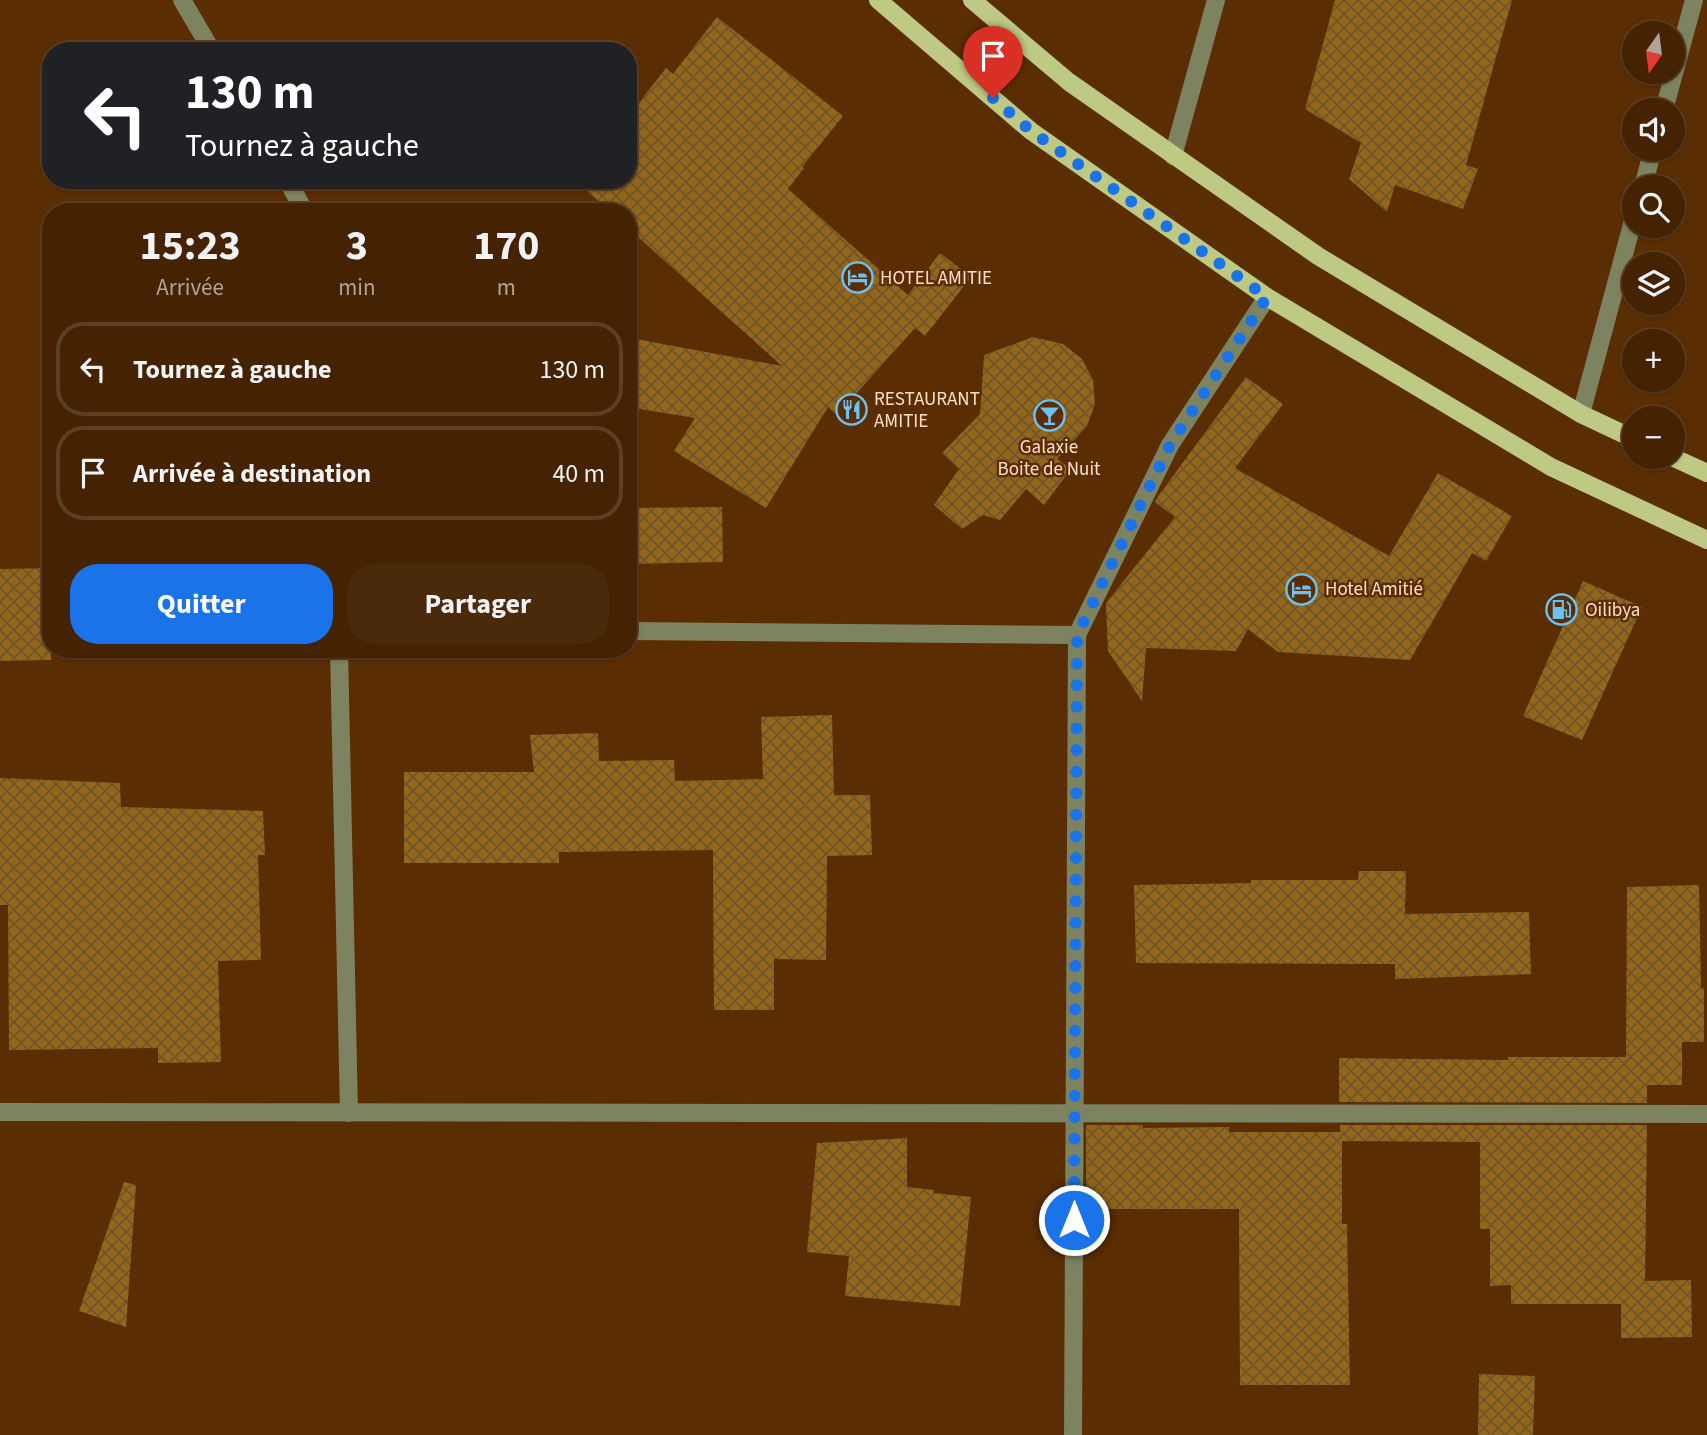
<!DOCTYPE html>
<html lang="fr">
<meta charset="utf-8">
<style>
body{margin:0;font-family:"Source Sans 3",sans-serif;background:#4b2a0c;color:#f1f3f6;height:100vh;display:flex;flex-direction:column;font-size:26px;white-space:nowrap}
*{box-sizing:border-box;margin:0}
p{font-size:23px;color:#afa499}
.icon{flex:none;width:38px;height:38px;fill:none;stroke:currentColor;stroke-width:2;stroke-linecap:round;stroke-linejoin:round}
.map{position:relative;flex:1;overflow:hidden}
.sheet{position:absolute;left:42px;top:203px;width:595px;height:455px;display:flex;flex-direction:column;background:#442202;border-radius:28px;box-shadow:0 2px 5px #0004,0 0 0 2px #5c3f24}
.sheet>*{flex:none}
.guide{position:absolute;left:42px;top:42px;width:595px;height:147px;border-radius:28px;box-shadow:0 2px 5px #0004,0 0 0 2px #5c3f24;background:#202124;color:#fff;overflow:hidden}
.needle{width:46px;rotate:194deg}
.tools{position:absolute;left:1622px;top:21px;display:grid;gap:14px}
.tools a{display:grid;place-items:center;width:63px;height:63px;border-radius:50%;background:#442202;box-shadow:0 2px 5px #0004,0 0 0 2px #5c3f24;font-size:35px}
.pin{position:absolute;display:grid;place-items:center;width:60px;height:60px;color:#fff;margin:-72px -30px;border-radius:50% 50% 50% 0;rotate:-45deg;box-shadow:0 0 7px #0007}
.pin .icon{rotate:45deg}
.me{position:absolute;width:77px;margin:-38px;rotate:0deg;stroke-linejoin:round;filter:drop-shadow(0 0 5px #0008)}
.turn{display:flex;align-items:center;gap:24px;height:147px;padding:0 28px;font-size:32px}
.turn .icon{width:91px;height:91px;stroke-width:2.5}
.turn b{display:block;font-size:49px;line-height:60px}
.eta{display:flex;justify-content:space-evenly;align-items:center;height:119px;text-align:center}
.eta b{font-size:42px;font-weight:700;line-height:49px}
.action{display:flex;gap:14px;margin-top:auto;padding:14px 28px}
.action a{flex:1;height:80px;border-radius:28px;background:#1a73e8;color:#fff;font-size:28px;font-weight:700;line-height:80px;text-align:center}
.action a+a{background:#4b2a0c;color:#f1f3f6}
ul{padding:0;list-style:none}
li{display:flex;align-items:center;gap:21px;height:94px;margin:0 14px 10px;padding:0 14px;border:4px solid #5c3f24;border-radius:28px}
li div{flex:1}
li b{display:block;font-size:26px}
li em{font-style:normal}
.map>svg:first-child{display:block}
.building{fill:url(#building-cross-hatch)}
.lines{fill:none;stroke-linecap:round;stroke-linejoin:round}
.minor{stroke:#7d8361;stroke-width:18}
.major{stroke:#bec983;stroke-width:18}
.route{stroke:#1a73e8;stroke-width:12;stroke-dasharray:0 21.6}
.labels{text-anchor:middle;dominant-baseline:central;stroke-width:5;stroke-linejoin:round;paint-order:stroke}
.poi-label{font-size:19px;fill:#fde0cc;stroke:#5b2d03;text-anchor:start}
</style>
<div class="map">
<svg width="1707" height="1435" viewBox="0 0 1707 1435">
<defs>
<pattern id="building-cross-hatch" width="8" height="8" patternUnits="userSpaceOnUse" patternTransform="scale(1.75)"><rect width="8" height="8" fill="#93671a"/><path d="M0 0l8 8M0 8l8-8" fill="none" stroke="#70552c"/></pattern>
</defs>
<rect width="100%" height="100%" fill="#5b2d03"/>
<g class="building">
<path d="M1335 0H1512L1466 165 1478 169 1463 209 1395 185 1387 212 1349 179 1361 143 1305 109Z"/>
<path d="M717 17 843 116 802 167 804 168 788 189 908 295 940 253 971 277 925 336 915 328 837 415 828 407 766 508 674 451 695 418 628 407V380L636 339 782 366 628 228V212H611L575 180H628V117L666 68 673 74Z"/>
<path d="M1033 337 1063 344 1082 359 1093 380 1095 404 1087 426 1057 459 1071 469 1044 505 1026 489 1000 520 983 515 962 529 934 505 959 469 942 453 980 414 984 355Z"/>
<path d="M1246 377 1283 404 1235 468 1389 556 1438 473 1512 516 1486 561 1472 553 1410 660 1278 652 1248 629 1236 651 1146 648 1142 701 1108 651 1106 603 1175 517 1155 502 1156 499Z"/>
<path d="M722 507 723 562 628 564V508Z"/>
<path d="M51 568V660L0 661V569Z"/>
<path d="M1583 581 1642 607 1582 740 1523 716Z"/>
<path d="M832 715 834 795H870L872 855 827 856 826 960 774 959V1010H714L713 850 559 852V863H404V772H534L530 735 598 733 599 761 674 760 675 781 763 779 761 717Z"/>
<path d="M0 778 120 783 121 807 263 811 265 855H258L261 960 218 961 221 1062 158 1063V1048L9 1050 8 905H0Z"/>
<path d="M1359 871H1406L1405 914 1529 912 1531 974 1395 979V964L1136 963 1134 885 1251 883V880H1358Z"/>
<path d="M1699 885 1701 988H1704V1042H1682V1085H1647V1103L1339 1102V1058L1508 1060V1057H1626L1627 887Z"/>
<path d="M1086 1125H1143V1128L1229 1127V1132H1340V1125H1647L1645 1281 1691 1280 1692 1337 1621 1338V1304H1511V1285L1490 1286V1229H1480V1142L1342 1141V1224H1347L1350 1385H1240L1239 1209H1086Z"/>
<path d="M907 1138V1187L934 1190 933 1193 971 1197 960 1306 845 1296 849 1256 807 1252 817 1143Z"/>
<path d="M124 1182 136 1185 126 1327 79 1311Z"/>
<path d="M1479 1374 1535 1376 1533 1435H1478Z"/>
</g>
<g class="lines">
<g class="minor">
<path d="M182 0 212 51"/>
<path d="M1664 110 1694 0"/>
<path d="M1173 156 1216 0"/>
<path d="M287 180 305 212"/>
<path d="M1643 187 1653 149"/>
<path d="M1581 414 1634 217"/>
<path d="M628 631 1077 635"/>
<path d="M339 649 349 1113"/>
<path d="M0 1112 1707 1114"/>
<path d="M1073 1435 1077 635 1170 445 1267 297"/>
</g>
<g class="major">
<path d="M878 0 1031 131 1267 297 1551 467 1707 540"/>
<path d="M972 0 1069 82 1318 256 1581 414 1634 439"/>
<path d="M1672 457 1707 473"/>
</g>
</g>
<g class="lines">
<path class="route" d="M993 98 1031 131 1267 297 1170 445 1077 635 1074 1220"/>
</g>
<defs>
<symbol id="hotel-ring" viewBox="-11 -11 22 22"><circle r="9.5" fill="#5b2d03" stroke="#6dc2f3" stroke-width="1.5"/><path d="M-6-4.5h1.5V1H6V5H4.5V3h-9V5H-6ZM-4 0a1.8 1.8 0 1 1 3.6 0ZM.5 0V-2.5h3Q6-2.5 6 0Z" fill="#6dc2f3"/></symbol>
<symbol id="restaurant-ring" viewBox="-11 -11 22 22"><circle r="9.5" fill="#5b2d03" stroke="#6dc2f3" stroke-width="1.5"/><path d="M-5-6h1v4h1v-4h1v4h1v-4h1v5L-1.5 .5V6h-2V.5L-5-1ZM5-6V6H3V1.5H1.5Q1.5-4 5-6Z" fill="#6dc2f3"/></symbol>
<symbol id="bar-ring" viewBox="-11 -11 22 22"><circle r="9.5" fill="#5b2d03" stroke="#6dc2f3" stroke-width="1.5"/><path d="M-6-5H6L.8 .8V4.5H3.5V6h-7V4.5H-.8V.8Z" fill="#6dc2f3"/></symbol>
<symbol id="fuel-ring" viewBox="-11 -11 22 22"><circle r="9.5" fill="#5b2d03" stroke="#6dc2f3" stroke-width="1.5"/><path d="M-5.5-6h7V0h2V4h1.3V-2.5L3-4.5l.8-.8L6-3V5H2.5V1h-1V6h-7ZM-4.2-4.7v3.2H.2V-4.7Z" fill="#6dc2f3"/></symbol>
</defs>
<g fill-rule="evenodd">
<use href="#hotel-ring" x="840" y="260" width="35" height="35"/>
<use href="#restaurant-ring" x="834" y="392" width="35" height="35"/>
<use href="#bar-ring" x="1032" y="398" width="35" height="35"/>
<use href="#hotel-ring" x="1284" y="572" width="35" height="35"/>
<use href="#fuel-ring" x="1544" y="592" width="35" height="35"/>
</g>
<g class="labels">
<g class="poi-label">
<text x="880" y="278">HOTEL AMITIE</text>
<text x="874" y="399">RESTAURANT<tspan x="874" dy="22">AMITIE</tspan></text>
<text x="1049" y="447" text-anchor="middle">Galaxie<tspan x="1049" dy="22">Boite de Nuit</tspan></text>
<text x="1325" y="589">Hotel Amitié</text>
<text x="1585" y="610">Oilibya</text>
</g>
</g>
</svg>
<div class="tools">
<a><svg class="needle" viewBox="-14 -14 28 28"><path d="M0-13l5 13h-10z" fill="#e53935"/><path d="M0 13l5-13h-10z" fill="#afa499"/></svg></a>
<a><svg class="icon" aria-label="sound" viewBox="0 0 24 24"><path d="M4 9h4l5-4v14l-5-4H4zM17 9q2 3 0 6"/></svg></a>
<a><svg class="icon" aria-label="search" viewBox="0 0 24 24"><circle cx="10" cy="10" r="6"/><path d="M15 15l6 6"/></svg></a>
<a><svg class="icon" aria-label="layers" viewBox="0 0 24 24"><path d="M12 4l9 5-9 5-9-5zM3 14l9 5 9-5"/></svg></a>
<a>+</a>
<a>−</a>
</div>
<div class="pin" style="left:993px;top:98px;background:#d93025"><svg class="icon" aria-label="arrive" viewBox="0 0 24 24"><path d="M6 21V4h12l-3 4 3 4H6"/></svg></div>
<svg class="me" style="left:1074px;top:1220px" viewBox="-20 -20 40 40"><circle r="17" fill="#1a73e8" stroke="#fff" stroke-width="3"/><path d="M0-11L8 9 0 5-8 9z" fill="#fff"/></svg>
<div class="guide">
<div class="turn"><svg class="icon" aria-label="left" viewBox="0 0 24 24"><path d="M17 20v-9H6M10 6l-5 5 5 5"/></svg><div><b>130 m</b>Tournez à gauche</div></div>
</div>
<section class="sheet">
<div class="eta">
<div><b>15:23</b><p>Arrivée</p></div>
<div><b>3</b><p>min</p></div>
<div><b>170</b><p>m</p></div>
</div>
<ul>
<li><svg class="icon" aria-label="left" viewBox="0 0 24 24"><path d="M17 20v-9H6M10 6l-5 5 5 5"/></svg><div><b>Tournez à gauche</b></div><em>130 m</em></li>
<li><svg class="icon" aria-label="arrive" viewBox="0 0 24 24"><path d="M6 21V4h12l-3 4 3 4H6"/></svg><div><b>Arrivée à destination</b></div><em>40 m</em></li>
</ul>
<div class="action"><a>Quitter</a><a>Partager</a></div>
</section>
</div>
